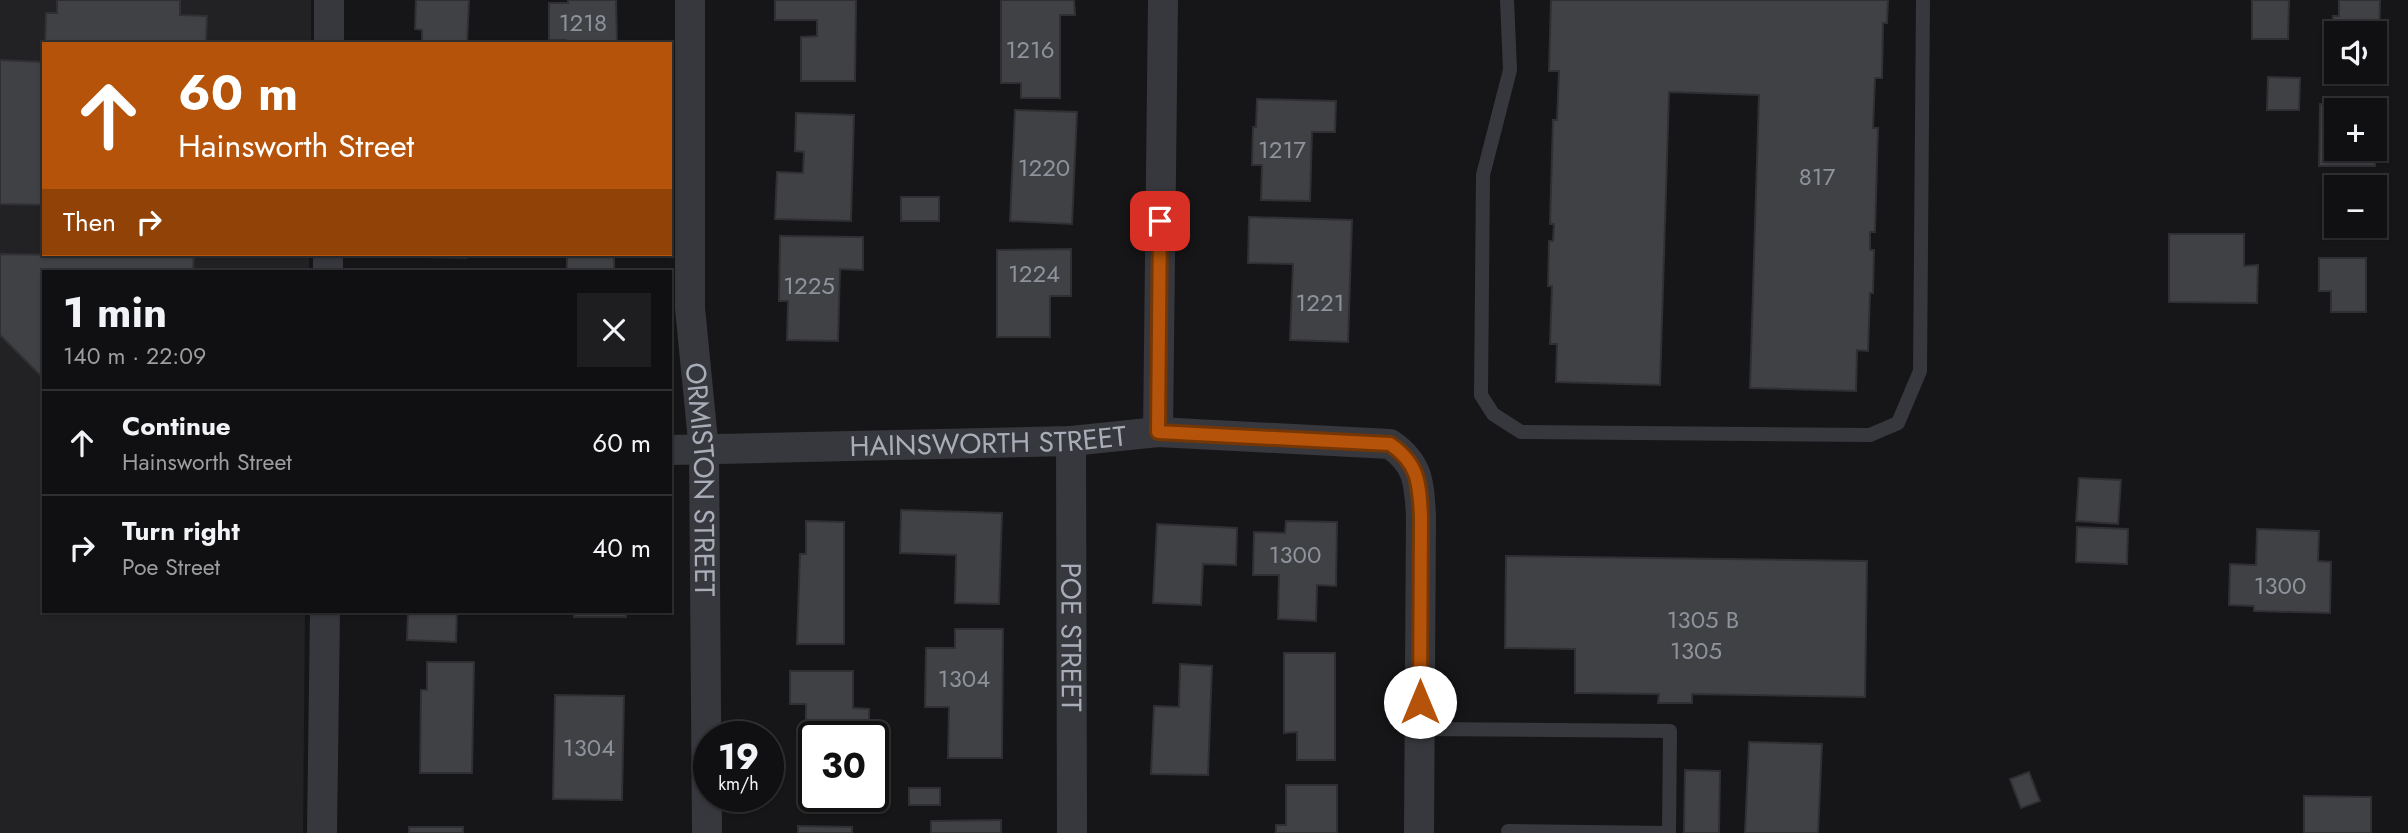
<!DOCTYPE html>
<meta charset="utf-8">
<style>
body{margin:0;font-family:Jost,sans-serif;background:#1e1e20;color:#f1f3f6;height:100vh;display:flex;flex-direction:column;font-size:26px;white-space:nowrap}
*{box-sizing:border-box;margin:0}
p{font-size:23px;color:#9c9d9f}
.icon{flex:none;width:38px;height:38px;fill:none;stroke:currentColor;stroke-width:2;stroke-linecap:round;stroke-linejoin:round}
.map{position:relative;flex:1;overflow:hidden}
.side{position:absolute;left:42px;top:270px;width:630px;height:343px;display:flex;flex-direction:column;background:#101012;border-radius:0px;box-shadow:0 2px 5px #0004,0 0 0 2px #303032}
.side>*{flex:none}
.guide{position:absolute;left:42px;top:42px;width:630px;height:214px;border-radius:0px;box-shadow:0 2px 5px #0004,0 0 0 2px #303032;background:#b45309;color:#fff;overflow:hidden}
.controls{position:absolute;left:2324px;top:21px;display:grid;gap:14px}
.controls a{display:grid;place-items:center;width:63px;height:63px;border-radius:0px;background:#101012;box-shadow:0 2px 5px #0004,0 0 0 2px #303032;font-size:35px}
.speed{position:absolute;left:693px;top:721px;display:flex;gap:14px;font-size:35px;font-weight:700;text-align:center}
.speed>*{display:grid;place-content:center;width:91px;height:91px;border-radius:50%;background:#101012;box-shadow:0 2px 5px #0004,0 0 0 2px #303032;line-height:1}
.speed small{font-size:18px;font-weight:400}
.speed .limit{border:4px solid #111;border-radius:10px;background:#fff;color:#111}
.pin{position:absolute;display:grid;place-items:center;width:60px;height:60px;color:#fff;margin:-30px;border-radius:14px;box-shadow:0 4px 10px #0006}
.me{position:absolute;width:77px;margin:-38px;rotate:0deg;stroke-linejoin:round;filter:drop-shadow(0 0 5px #0008)}
.turn{display:flex;align-items:center;gap:24px;height:147px;padding:0 21px;font-size:32px}
.turn .icon{width:91px;height:91px;stroke-width:2.5}
.turn b{display:block;font-size:49px;line-height:60px}
.then{display:flex;align-items:center;height:66px;padding:0 21px;background:#0003;gap:14px;font-size:26px}
.round{display:grid;place-items:center;flex:none;width:74px;height:74px;border-radius:0px;background:#1e1e20}
.head{display:flex;align-items:center;justify-content:space-between;height:119px;padding:0 21px}
h1{font-size:42px;font-weight:700;line-height:52px}
ul{padding:0;list-style:none}
li{display:flex;align-items:center;gap:21px;height:105px;padding:0 21px;border-top:2px solid #303032}
li div{flex:1}
li b{display:block;font-size:26px}
li em{font-style:normal}
.map>svg:first-child{display:block}
.built{fill:#222225}
.building{fill:#404145;stroke:#303034;stroke-width:2;fill-rule:evenodd}
.lines{fill:none;stroke-linecap:round;stroke-linejoin:round}
.lane{stroke:#37383d;stroke-width:14}
.street{stroke:#37383d;stroke-width:30}
.route-casing{stroke:#753606;stroke-width:18}
.route{stroke:#b45309;stroke-width:12}
.labels{text-anchor:middle;dominant-baseline:central;stroke-width:5;stroke-linejoin:round;paint-order:stroke}
.number-label{font-size:24px;fill:#8e929b}
.street-label{font-size:28px;fill:#a8adb8;stroke:#111113}
</style>
<div class="map">
<svg width="2408" height="833" viewBox="0 0 2408 833">
<rect width="100%" height="100%" fill="#161618"/>
<path class="built" d="M0 0H311V44H44V254H309V271H44V611H305L303 833H0Z"/>
<g class="building">
<path d="M57 0H180V15L207 16 206 44H45L46 13H57Z"/>
<path d="M416 0H469L467 44H422V30L415 29Z"/>
<path d="M568 0H616L617 44H566V40H549V3H568Z"/>
<path d="M775 0H856L855 81H801V37L817 36V20H775Z"/>
<path d="M1001 0H1074L1075 15H1060V98H1021V83H1001Z"/>
<path d="M1551 0H1888L1887 23H1883L1882 78H1875L1873 128H1878L1875 232H1870V250H1874L1873 293H1870L1868 351 1857 350 1856 391 1750 388 1759 95 1669 92 1660 385 1556 382 1557 344H1550L1552 286H1548L1549 241H1553L1554 224H1550L1553 120H1557L1559 71H1549Z"/>
<path d="M2252 0H2289L2288 39H2252Z"/>
<path d="M2339 0H2380L2379 45H2375V33H2339V28H2333V16H2339Z"/>
<path d="M0 60 44 62V205L0 204Z"/>
<path d="M2268 77 2300 78 2299 110H2267Z"/>
<path d="M1257 99 1336 101 1335 132H1312L1310 201 1261 200 1262 165H1252L1253 127H1256Z"/>
<path d="M2320 104 2376 105 2375 166H2319ZM2336 110H2375V149H2336Z"/>
<path d="M1015 110 1077 112 1072 224 1010 221Z"/>
<path d="M796 113 854 115 851 221 775 219 777 172 803 173 804 152 795 151Z"/>
<rect x="901" y="197" width="38" height="24"/>
<path d="M1249 217 1352 220 1348 342 1290 340 1293 264 1248 263Z"/>
<path d="M2169 234H2244V266L2258 265 2257 303 2169 302Z"/>
<path d="M780 236 863 237V270L840 269 838 341 787 340 788 301H779Z"/>
<path d="M1071 249V296H1050V337H997V250Z"/>
<path d="M0 254 194 257 193 271H44V379L0 335Z"/>
<path d="M421 254H466V258L421 257Z"/>
<rect x="567" y="254" width="47" height="17"/>
<path d="M2319 258H2366V312H2331V291H2319Z"/>
<path d="M2079 478 2121 480 2118 524 2076 521Z"/>
<path d="M901 510 1002 513 999 604 955 603 956 555 900 553Z"/>
<path d="M806 521 844 522V644H797L800 554H806Z"/>
<path d="M1286 521 1337 522 1336 586 1317 585 1316 621 1278 619 1279 575H1253L1254 532 1285 533Z"/>
<path d="M1157 524 1237 528 1236 565 1203 564 1201 605 1153 603Z"/>
<path d="M2077 527 2128 529 2127 564 2076 562Z"/>
<path d="M2257 529 2319 531 2318 561 2331 562 2330 613 2254 611V606L2229 605 2230 564 2256 565Z"/>
<path d="M1506 556 1867 561 1865 697 1692 694V703H1658L1659 694 1575 693V649L1505 648Z"/>
<path d="M408 611H457L456 642 407 640Z"/>
<rect x="574" y="611" width="52" height="6"/>
<path d="M955 629H1003L1002 758H948L949 707H925L926 648H955Z"/>
<path d="M1284 653H1335V760H1297V732L1284 733Z"/>
<path d="M427 662H474L472 773H420L421 690H427Z"/>
<path d="M1180 664 1212 666 1208 775 1151 774 1154 706 1179 707Z"/>
<path d="M790 671H853V708L869 709V737H814V792L805 791 806 704H790Z"/>
<path d="M555 695 624 696 622 800 553 799Z"/>
<path d="M1749 742 1822 744 1818 833H1745Z"/>
<path d="M1685 770 1720 771 1719 833H1684Z"/>
<path d="M2029 772 2040 801 2021 808 2010 779Z"/>
<path d="M1286 785H1337V833H1276V825H1286Z"/>
<rect x="909" y="788" width="31" height="17"/>
<rect x="818" y="796" width="34" height="14"/>
<path d="M2304 796 2371 797V833H2304Z"/>
<path d="M1001 820V833H931V821Z"/>
<path d="M798 826 852 827V833H798Z"/>
<rect x="409" y="827" width="54" height="6"/>
</g>
<g class="lines">
<g class="lane">
<path d="M1507 0 1510 70 1483 175 1481 395 1493 414 1521 432 1870 435 1898 423 1920 371 1923 0"/>
<path d="M1420 729 1670 731 1669 833"/>
<path d="M1508 831 1669 833"/>
</g>
<g class="street">
<path id="s1" d="M690 0V308L704 451 707 833"/>
<path d="M329 44V0"/>
<path d="M328 271V254"/>
<path d="M1158 432 1163 0"/>
<path id="s2" d="M1071 441 1072 833"/>
<path id="s3" d="M670 450 1071 441 1158 432 1390 444C1419 464 1419 483 1421 516L1419 833"/>
<path d="M322 833 325 611"/>
</g>
</g>
<g class="lines">
<defs>
<path id="route" d="M1160 221 1158 432 1390 444C1419 464 1419 483 1421 516L1420 702"/>
</defs>
<use href="#route" class="route-casing"/>
<use href="#route" class="route"/>
</g>
<g class="labels">
<g class="number-label">
<text x="583" y="22">1218</text>
<text x="1030" y="49">1216</text>
<text x="1282" y="149">1217</text>
<text x="1044" y="167">1220</text>
<text x="1817" y="176">817</text>
<text x="1034" y="273">1224</text>
<text x="809" y="285">1225</text>
<text x="1320" y="302">1221</text>
<text x="1295" y="554">1300</text>
<text x="2280" y="585">1300</text>
<text x="1703" y="619">1305 B</text>
<text x="1696" y="650">1305</text>
<text x="964" y="678">1304</text>
<text x="589" y="747">1304</text>
</g>
<g class="street-label">
<text stroke="none"><textPath href="#s3" startOffset="318">HAINSWORTH STREET</textPath></text>
<text stroke="none"><textPath href="#s1" startOffset="480">ORMISTON STREET</textPath></text>
<text stroke="none"><textPath href="#s2" startOffset="196">POE STREET</textPath></text>
</g>
</g>
</svg>
<div class="controls">
<a><svg class="icon" aria-label="sound" viewBox="0 0 24 24"><path d="M4 9h4l5-4v14l-5-4H4zM17 9q2 3 0 6"/></svg></a>
<a>+</a>
<a>−</a>
</div>
<div class="speed"><div>19<small>km/h</small></div><div class="limit">30</div></div>
<div class="pin" style="left:1160px;top:221px;background:#d93025"><svg class="icon" aria-label="arrive" viewBox="0 0 24 24"><path d="M6 21V4h12l-3 4 3 4H6"/></svg></div>
<svg class="me" style="left:1420px;top:702px" viewBox="-20 -20 40 40"><circle r="19" fill="#fff"/><path d="M0-13L10 11 0 6-10 11z" fill="#b45309"/></svg>
<div class="guide">
<div class="turn"><svg class="icon" aria-label="ahead" viewBox="0 0 24 24"><path d="M12 20V5M6 11l6-6 6 6"/></svg><div><b>60 m</b>Hainsworth Street</div></div>
<div class="then">Then<svg class="icon" aria-label="right" viewBox="0 0 24 24"><path d="M7 20v-9h11M14 6l5 5-5 5"/></svg></div>
</div>
<section class="side">
<div class="head"><div><h1>1 min</h1><p>140 m · 22:09</p></div><a class="round"><svg class="icon" aria-label="close" viewBox="0 0 24 24"><path d="M6 6l12 12M18 6L6 18"/></svg></a></div>
<ul>
<li><svg class="icon" aria-label="ahead" viewBox="0 0 24 24"><path d="M12 20V5M6 11l6-6 6 6"/></svg><div><b>Continue</b><p>Hainsworth Street</p></div><em>60 m</em></li>
<li><svg class="icon" aria-label="right" viewBox="0 0 24 24"><path d="M7 20v-9h11M14 6l5 5-5 5"/></svg><div><b>Turn right</b><p>Poe Street</p></div><em>40 m</em></li>
</ul>
</section>
</div>
